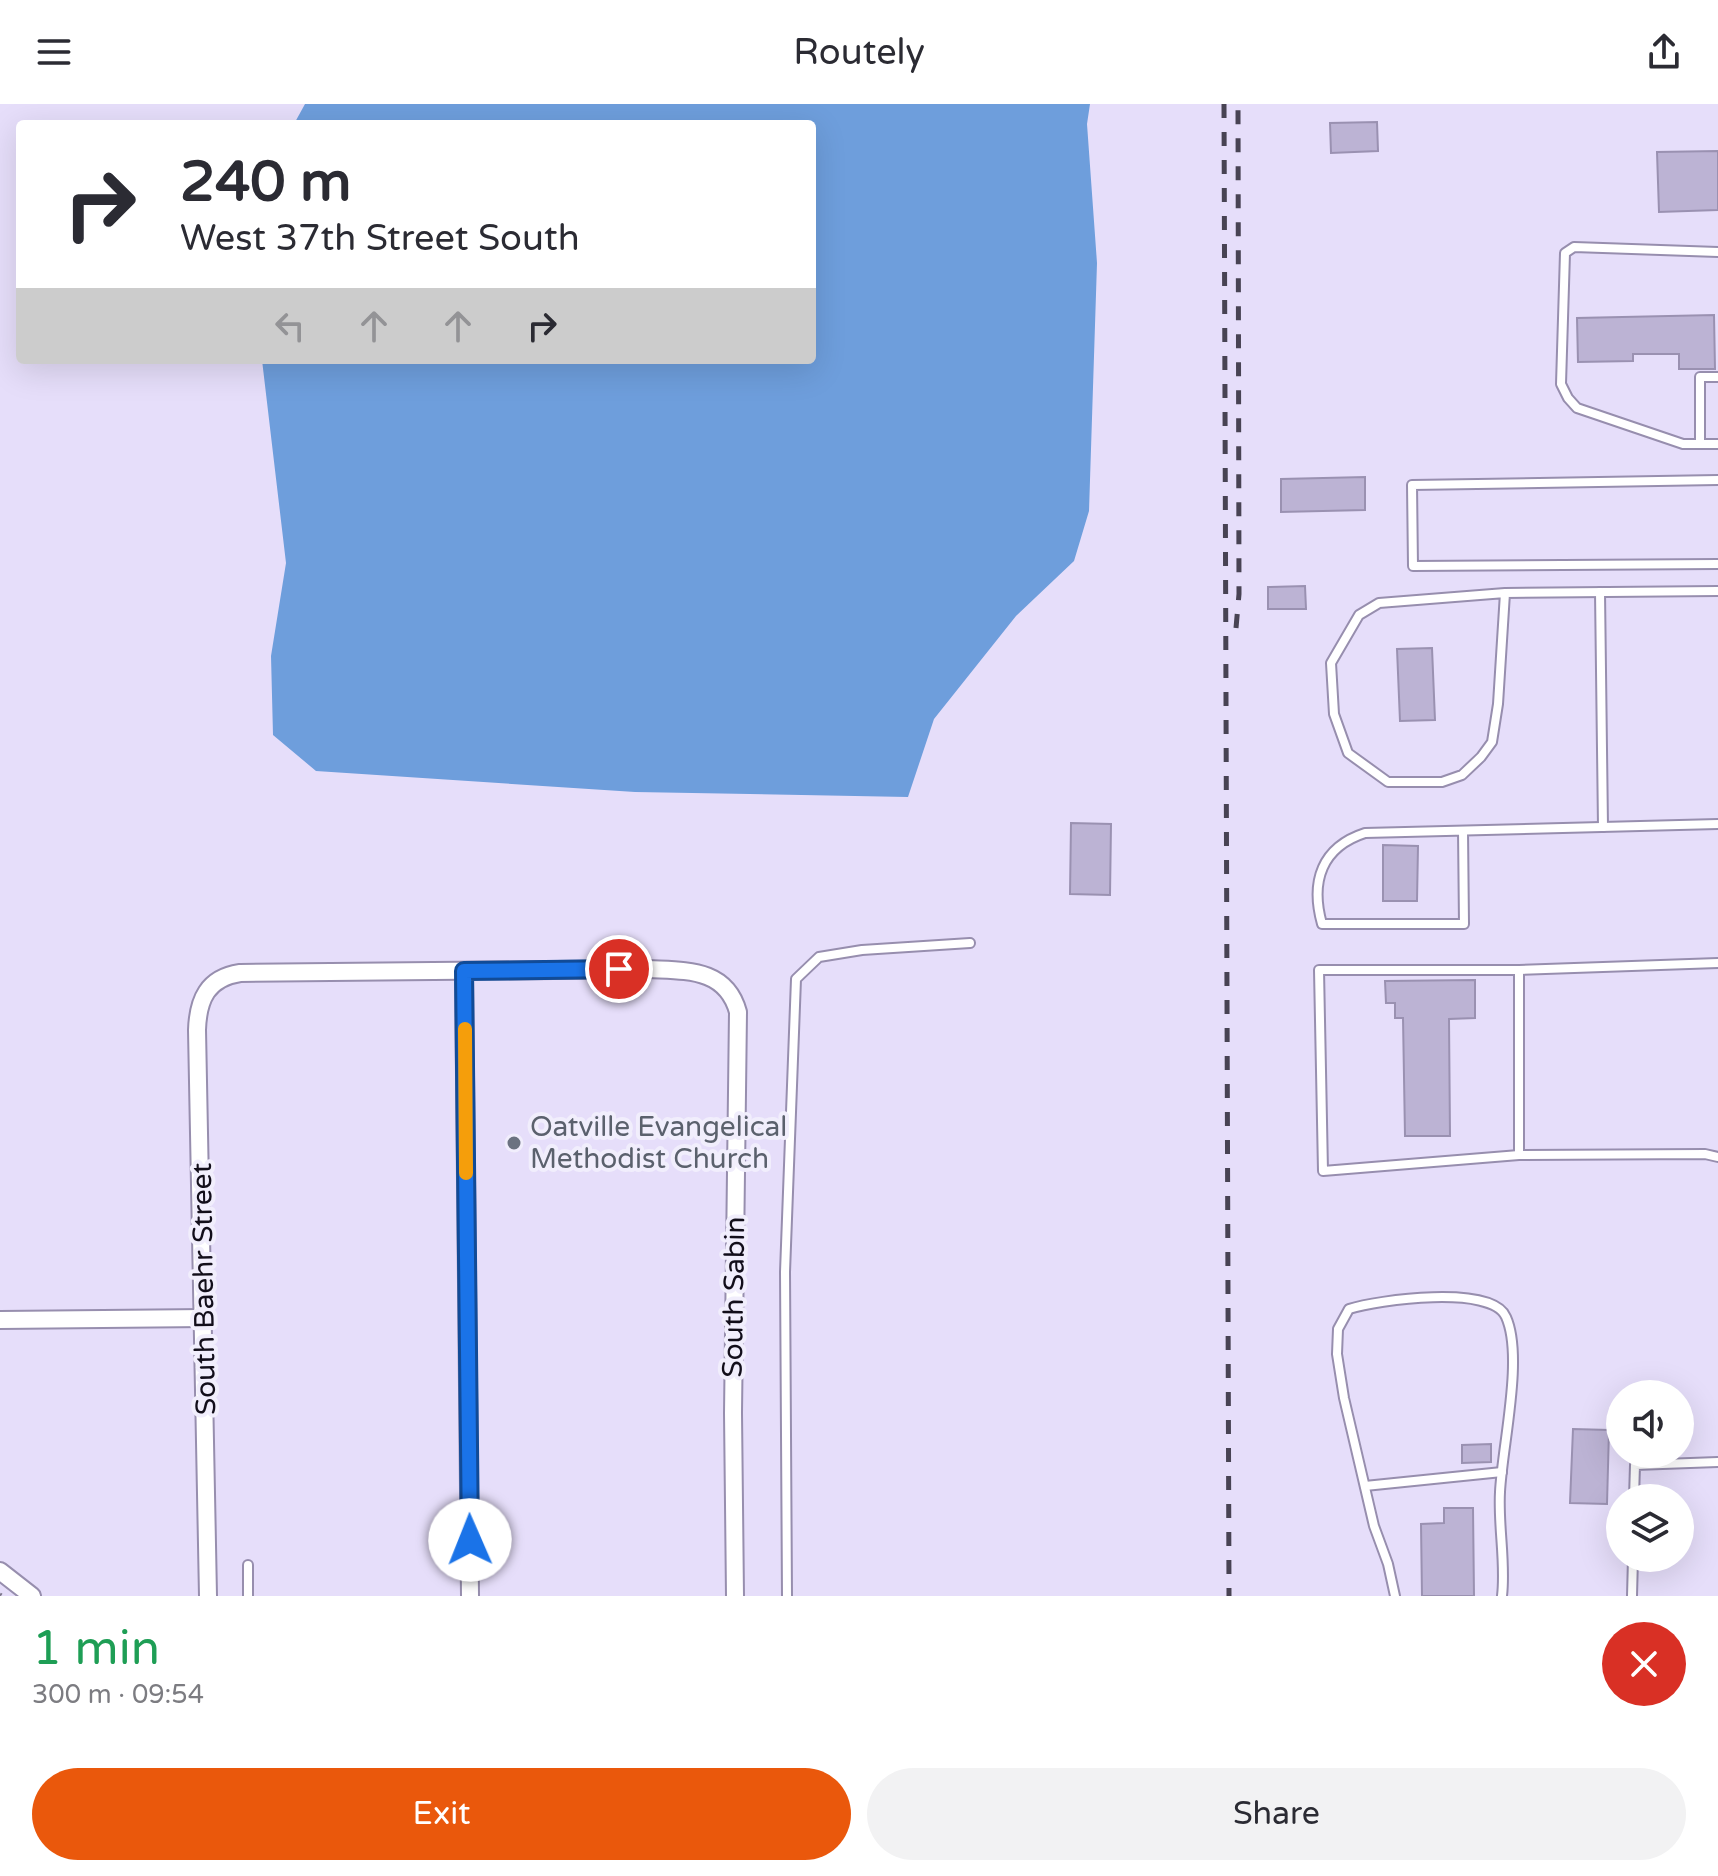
<!DOCTYPE html>
<meta charset="utf-8">
<style>
body{margin:0;font-family:"Varela Round",sans-serif;background:#f2f2f3;color:#2b2b33;height:100vh;display:flex;flex-direction:column;font-size:30px;white-space:nowrap}
*{box-sizing:border-box;margin:0}
p{font-size:26px;color:#7c7c81}
.icon{flex:none;width:44px;height:44px;fill:none;stroke:currentColor;stroke-width:2;stroke-linecap:round;stroke-linejoin:round}
.map{position:relative;height:1492px;overflow:hidden}
.drawer{display:flex;flex-direction:column;background:#fff;flex:1}
.drawer>*{flex:none}
.banner{position:absolute;left:16px;top:16px;width:800px;height:244px;border-radius:8px;box-shadow:0 8px 32px #0002;background:#fff;color:#2b2b33;overflow:hidden}
.tools{position:absolute;left:1606px;top:1276px;display:grid;gap:16px}
.tools a{display:grid;place-items:center;width:88px;height:88px;border-radius:50%;background:#fff;box-shadow:0 8px 32px #0002;font-size:40px}
.pin{position:absolute;display:grid;place-items:center;width:68px;height:68px;color:#fff;margin:-34px;border:4px solid #fff;border-radius:50%;box-shadow:0 2px 8px #0007}
.me{position:absolute;width:88px;margin:-44px;rotate:359deg;stroke-linejoin:round;filter:drop-shadow(0 0 6px #0008)}
.turn{display:flex;align-items:center;gap:28px;height:168px;padding:0 32px;font-size:36px}
.turn .icon{width:104px;height:104px;stroke-width:2.5}
.turn b{display:block;font-size:56px;line-height:68px}
.lanes{display:flex;align-items:center;height:76px;padding:0 32px;background:#0003;justify-content:center;gap:40px;direction:ltr}
.lanes .off{opacity:.35}
.round{display:grid;place-items:center;flex:none;width:84px;height:84px;border-radius:42px;background:#f2f2f3}
.headline{display:flex;align-items:center;justify-content:space-between;height:136px;padding:0 32px}
h1{font-size:48px;font-weight:600;line-height:60px;color:#1e9e55}
.action{display:flex;gap:16px;margin-top:auto;padding:16px 32px}
.action a{flex:1;height:92px;border-radius:48px;background:#ea580c;color:#fff;font-size:32px;font-weight:600;line-height:92px;text-align:center}
.action a+a{background:#f2f2f3;color:#2b2b33}
header{display:flex;justify-content:space-between;align-items:center;height:104px;padding:0 32px;background:#fff;font-size:36px;font-weight:600}
.map>svg:first-child{display:block}
.water{fill:#6e9edc}
.building{fill:#bcb3d4;stroke:#9a91b1;stroke-width:2}
.lines{fill:none;stroke-linecap:round;stroke-linejoin:round}
.lane-casing{stroke:#978eae;stroke-width:12}
.street-casing{stroke:#978eae;stroke-width:20}
.path{stroke:#7e788c;stroke-width:3;stroke-dasharray:2 6;stroke-linecap:butt}
.lane{stroke:#fff;stroke-width:8}
.street{stroke:#fff;stroke-width:16}
.rail{stroke:#484353;stroke-width:5;stroke-dasharray:14 14;stroke-linecap:butt}
.route-casing{stroke:#114b97;stroke-width:20}
.route{stroke:#1a73e8;stroke-width:14}
.slow{stroke:#f59e0b;stroke-width:14}
.worship-dot{fill:#6b7280;stroke:#f1eefc;stroke-width:3}
.labels{text-anchor:middle;dominant-baseline:central;stroke-width:8;stroke-linejoin:round;paint-order:stroke}
.worship-label{font-size:28px;fill:#5b616d;stroke:#f1eefc;text-anchor:start}
.street-label{font-size:28px;fill:#120e1a;stroke:#f1eefc}
</style>
<header><svg class="icon" aria-label="menu" viewBox="0 0 24 24"><path d="M4 6h16M4 12h16M4 18h16"/></svg>Routely<svg class="icon" aria-label="share" viewBox="0 0 24 24"><path d="M12 15V3M7 8l5-5 5 5M5 13v7h14v-7"/></svg></header>
<div class="map">
<svg width="1718" height="1492" viewBox="0 0 1718 1492">
<rect width="100%" height="100%" fill="#e6defa"/>
<path class="water" d="M305 0H1090L1087 20 1097 159 1089 407 1074 457 1016 512 934 615 908 693 635 688 316 667 273 631 271 552 286 459 262 256H812V20H294Z"/>
<g class="building">
<path d="M1377 18 1378 47 1331 49 1330 19Z"/>
<path d="M1718 47V106L1659 108 1657 48Z"/>
<path d="M1714 211 1715 265H1679V250H1633V257L1578 258 1577 214Z"/>
<path d="M1365 373V406L1281 408V375Z"/>
<path d="M1305 482 1306 505H1268V483Z"/>
<path d="M1432 544 1435 616 1400 617 1397 545Z"/>
<path d="M1071 719 1111 720 1110 791 1070 790Z"/>
<path d="M1383 741 1418 742 1417 797H1383Z"/>
<path d="M1475 876V914L1449 915 1450 1032H1405L1403 914H1395V899H1386L1385 877Z"/>
<path d="M1573 1325 1609 1326 1607 1400 1570 1399Z"/>
<path d="M1491 1340V1358L1462 1359V1341Z"/>
<path d="M1444 1404H1473L1474 1492H1422L1421 1420 1444 1419Z"/>
</g>
<g class="lines">
<defs>
<g id="lane">
<path d="M1718 148 1574 143 1565 149 1561 280 1568 294 1577 304 1683 340H1718"/>
<path d="M1700 340V273H1718"/>
<path d="M1718 376 1412 381 1413 462 1718 460"/>
<path d="M1600 488 1603 723"/>
<path d="M1505 489 1498 600 1492 638 1481 653 1462 671 1442 678H1388L1348 649 1334 610 1331 559 1359 511 1379 499 1505 489 1718 487"/>
<path d="M1463 727 1464 820H1322C1310 777 1322 743 1365 729L1718 720"/>
<path d="M1718 859 1519 866H1319L1323 1067 1519 1051 1705 1050 1718 1053"/>
<path d="M1519 866V1051"/>
<path d="M1365 1382 1502 1368"/>
<path d="M1634 1394 1635 1361 1718 1358"/>
<path d="M248 1492V1461"/>
<path d="M787 1492 785 1168 796 875 819 853 862 846 970 839"/>
<path d="M1395 1492 1388 1460 1374 1422 1344 1294 1337 1250 1338 1225 1349 1205C1377 1196 1492 1180 1506 1213 1524 1253 1502 1343 1500 1388 1498 1423 1506 1458 1502 1492"/>
<path d="M1632 1492 1633 1454"/>
</g>
<g id="street">
<path d="M464 867 470 1492"/>
<path d="M0 1216 206 1214"/>
<path d="M0 1467 32 1492"/>
<path d="M208 1492 197 926C198 896 207 874 240 869L649 865C686 867 726 864 738 908L733 1309 735 1492"/>
</g>
</defs>
<use href="#lane" class="lane-casing"/>
<use href="#street" class="street-casing"/>
<path class="path" d="M0 1490 3 1492"/>
<use href="#lane" class="lane"/>
<use href="#street" class="street"/>
<g class="rail">
<path d="M1224 0 1229 1492"/>
<path d="M1236 524 1239 490 1238 0"/>
</g>
</g>
<g class="lines">
<defs>
<path id="route" d="M470 1436 464 867 619 865"/>
</defs>
<use href="#route" class="route-casing"/>
<use href="#route" class="route"/>
<path class="slow" d="M465 925 466 1069"/>
</g>
<circle class="worship-dot" cx="514" cy="1039" r="8"/>
<g class="labels">
<g class="worship-label">
<text x="530" y="1023">Oatville Evangelical<tspan x="530" dy="32">Methodist Church</tspan></text>
</g>
<g class="street-label">
<text transform="translate(204 1185) rotate(-91)">South Baehr Street</text>
<text transform="translate(734 1193) rotate(-89)">South Sabin</text>
</g>
</g>
</svg>
<div class="tools">
<a><svg class="icon" aria-label="sound" viewBox="0 0 24 24"><path d="M4 9h4l5-4v14l-5-4H4zM17 9q2 3 0 6"/></svg></a>
<a><svg class="icon" aria-label="layers" viewBox="0 0 24 24"><path d="M12 4l9 5-9 5-9-5zM3 14l9 5 9-5"/></svg></a>
</div>
<div class="pin" style="left:619px;top:865px;background:#d93025"><svg class="icon" aria-label="arrive" viewBox="0 0 24 24"><path d="M6 21V4h12l-3 4 3 4H6"/></svg></div>
<svg class="me" style="left:470px;top:1436px" viewBox="-20 -20 40 40"><circle r="19" fill="#fff"/><path d="M0-13L10 11 0 6-10 11z" fill="#1a73e8"/></svg>
<div class="banner">
<div class="turn"><svg class="icon" aria-label="right" viewBox="0 0 24 24"><path d="M7 20v-9h11M14 6l5 5-5 5"/></svg><div><b>240 m</b>West 37th Street South</div></div>
<div class="lanes"><svg class="icon off" aria-label="left" viewBox="0 0 24 24"><path d="M17 20v-9H6M10 6l-5 5 5 5"/></svg><svg class="icon off" aria-label="ahead" viewBox="0 0 24 24"><path d="M12 20V5M6 11l6-6 6 6"/></svg><svg class="icon off" aria-label="ahead" viewBox="0 0 24 24"><path d="M12 20V5M6 11l6-6 6 6"/></svg><svg class="icon" aria-label="right" viewBox="0 0 24 24"><path d="M7 20v-9h11M14 6l5 5-5 5"/></svg></div>
</div>
</div>
<section class="drawer">
<div class="headline"><div><h1>1 min</h1><p>300 m · 09:54</p></div><a class="round" style="background:#d93025;color:#fff"><svg class="icon" aria-label="close" viewBox="0 0 24 24"><path d="M6 6l12 12M18 6L6 18"/></svg></a></div>
<div class="action"><a>Exit</a><a>Share</a></div>
</section>
